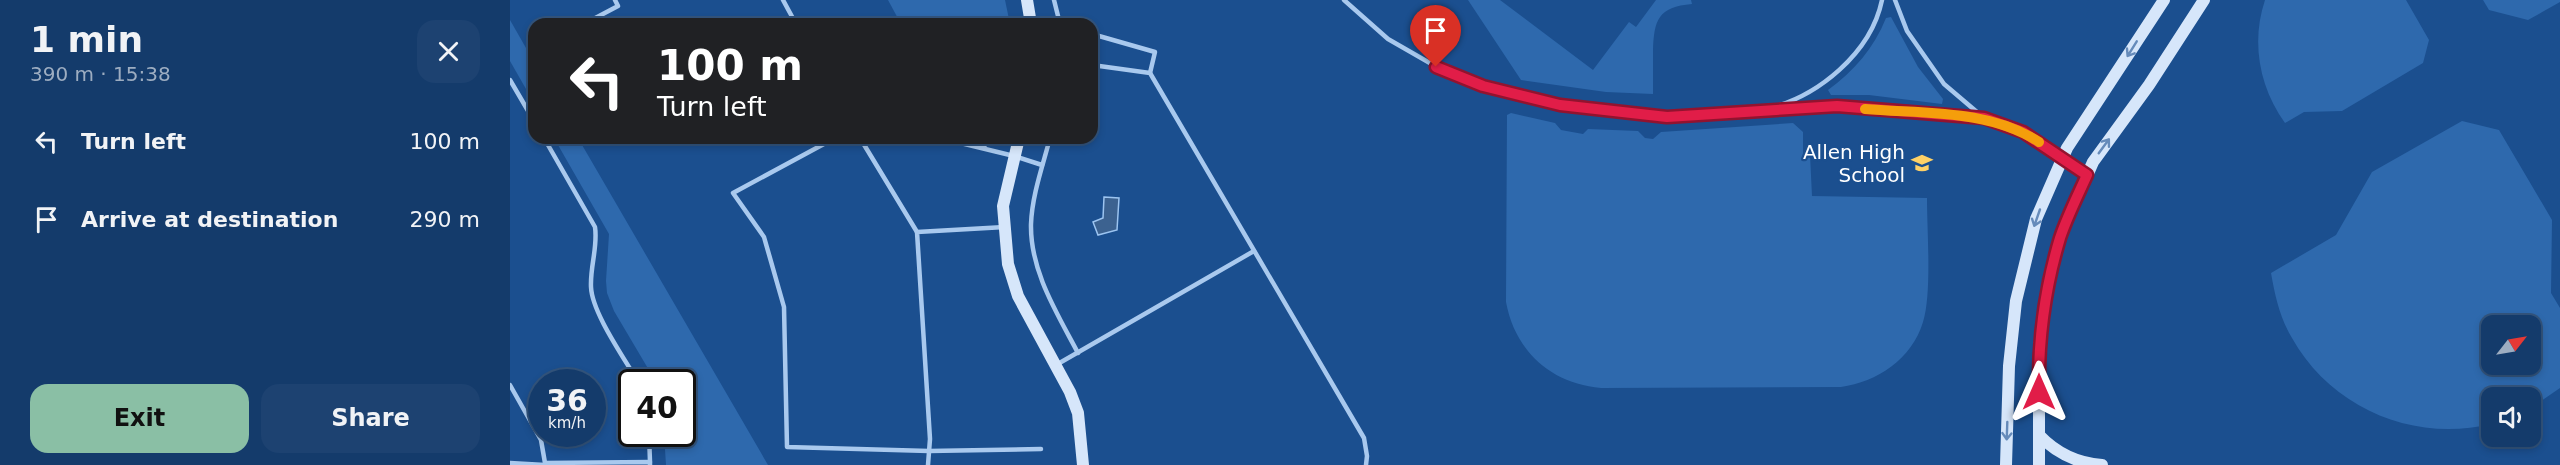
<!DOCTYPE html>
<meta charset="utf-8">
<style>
body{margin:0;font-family:"DejaVu Sans",sans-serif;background:#1d4271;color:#f1f3f6;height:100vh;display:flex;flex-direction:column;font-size:22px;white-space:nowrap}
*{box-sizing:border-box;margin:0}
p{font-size:20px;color:#9dadc1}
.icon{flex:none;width:33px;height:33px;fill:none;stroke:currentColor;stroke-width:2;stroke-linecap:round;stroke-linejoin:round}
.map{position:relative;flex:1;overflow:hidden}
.drawer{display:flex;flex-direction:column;background:#143b6b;width:510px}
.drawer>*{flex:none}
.hud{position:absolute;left:18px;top:18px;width:570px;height:126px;border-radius:18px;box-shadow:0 3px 9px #0003,0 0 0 2px #33557e;background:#202124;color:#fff;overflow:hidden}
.needle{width:39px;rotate:59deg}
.controls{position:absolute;left:1971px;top:315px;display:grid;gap:12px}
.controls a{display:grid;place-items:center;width:60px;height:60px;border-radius:12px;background:#143b6b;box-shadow:0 3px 9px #0003,0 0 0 2px #33557e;font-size:30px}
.speed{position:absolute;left:18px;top:369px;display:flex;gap:12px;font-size:30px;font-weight:700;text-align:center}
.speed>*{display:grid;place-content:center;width:78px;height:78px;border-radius:50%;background:#143b6b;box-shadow:0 3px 9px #0003,0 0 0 2px #33557e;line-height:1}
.speed small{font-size:15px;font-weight:400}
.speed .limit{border:3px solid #111;border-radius:9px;background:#fff;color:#111}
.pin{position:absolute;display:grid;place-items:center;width:51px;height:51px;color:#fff;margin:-62px -26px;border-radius:50% 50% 50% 0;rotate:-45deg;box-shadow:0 0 6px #0007}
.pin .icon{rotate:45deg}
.me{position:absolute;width:66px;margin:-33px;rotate:0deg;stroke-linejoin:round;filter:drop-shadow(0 0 4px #0008)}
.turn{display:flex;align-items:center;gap:21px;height:126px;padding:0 30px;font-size:27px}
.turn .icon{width:78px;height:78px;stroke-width:2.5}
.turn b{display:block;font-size:42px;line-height:51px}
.round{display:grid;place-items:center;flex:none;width:63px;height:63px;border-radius:18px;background:#1d4271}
.summary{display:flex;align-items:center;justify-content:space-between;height:102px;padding:0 30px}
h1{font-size:36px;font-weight:700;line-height:45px}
.primary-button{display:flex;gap:12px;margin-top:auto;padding:12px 30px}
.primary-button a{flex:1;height:69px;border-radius:18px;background:#8abfa5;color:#111;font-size:24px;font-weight:700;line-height:69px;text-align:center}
.primary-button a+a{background:#1d4271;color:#f1f3f6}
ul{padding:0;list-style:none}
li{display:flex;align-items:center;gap:18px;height:78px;padding:0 30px}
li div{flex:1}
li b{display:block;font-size:22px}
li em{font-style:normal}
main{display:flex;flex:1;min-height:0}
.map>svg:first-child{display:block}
.green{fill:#2e69ad;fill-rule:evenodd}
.water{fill:#3c6290;stroke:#9cc4f0;stroke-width:1.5}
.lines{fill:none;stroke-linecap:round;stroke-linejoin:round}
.lane{stroke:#a9c9ee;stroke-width:4.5}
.secondary{stroke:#d6e6fa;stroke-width:12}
.oneway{stroke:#668bba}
.route-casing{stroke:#92132f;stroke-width:15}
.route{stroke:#e11d48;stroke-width:10}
.slow{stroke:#f59e0b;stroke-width:10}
.labels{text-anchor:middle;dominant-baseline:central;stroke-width:4.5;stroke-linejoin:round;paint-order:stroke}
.poi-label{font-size:20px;fill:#fff;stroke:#1b4f8f;text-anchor:end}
</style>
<main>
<section class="drawer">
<div class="summary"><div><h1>1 min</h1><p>390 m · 15:38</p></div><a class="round"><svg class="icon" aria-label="close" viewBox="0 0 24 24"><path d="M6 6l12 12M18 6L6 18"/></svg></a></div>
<ul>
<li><svg class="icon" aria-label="left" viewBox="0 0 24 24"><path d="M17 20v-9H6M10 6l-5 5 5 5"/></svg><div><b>Turn left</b></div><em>100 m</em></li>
<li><svg class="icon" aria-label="arrive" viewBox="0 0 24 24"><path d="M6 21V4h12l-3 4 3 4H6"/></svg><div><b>Arrive at destination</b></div><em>290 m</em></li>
</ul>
<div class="primary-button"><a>Exit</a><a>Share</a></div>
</section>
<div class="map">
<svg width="2050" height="465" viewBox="0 0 2050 465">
<rect width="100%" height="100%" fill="#1b4f8f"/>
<g class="green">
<path d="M378 0H495L500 24H391Z"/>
<path d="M958 0H990L1083 70 1119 22 1126 27 1146 0H1181L1182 4C1148 7 1144 20 1143 51 1143 65 1143 80 1143 94L1096 92 1011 80Z"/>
<path d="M1755 0H1896L1919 40 1913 63 1832 111 1794 112 1775 123C1749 87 1741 42 1755 0Z"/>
<path d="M1973 0H2050V2L2018 20 1979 10Z"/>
<path d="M1381 17 1408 67 1433 99 1432 104 1359 95H1321L1318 90C1344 71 1364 48 1376 18Z"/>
<path d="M0 20 24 62V103L0 61Z"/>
<path d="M1001 113 1045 123 1051 130 1073 134 1078 129 1128 131 1135 138 1143 139 1151 132 1283 123 1293 132V154L1300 155 1302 196 1417 198C1417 231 1422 293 1413 322 1402 359 1367 382 1331 387L1091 388C1041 384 1005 351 996 302L997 115Z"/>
<path d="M1952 121 1989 130 2042 220 2041 293 2050 308V388L2021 408 2020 398H1982L1981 424C1904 443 1821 408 1782 338 1770 318 1765 296 1761 273L1826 235 1862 172ZM1982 326H2020V364H1982Z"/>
<path d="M44 138H68L258 465H156L154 434H172V382H146L104 311 97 293 96 281 99 234Z"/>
</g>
<path class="water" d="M594 197 609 198 607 230 588 235 583 222 593 218Z"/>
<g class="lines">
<g class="lane">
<path d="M273 0 286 24"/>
<path d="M544 0 550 24"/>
<path d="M834 0 878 39 939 74 973 86 1050 105 1157 117 1327 106 1474 118"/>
<path d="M1385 0 1397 31 1434 84 1474 118 1513 132 1576 174"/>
<path d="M74 24 108 6 105 0"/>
<path d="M582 34 645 52 640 73"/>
<path d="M582 65 640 73 854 438 857 456 856 465"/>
<path d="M0 80 24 121"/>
<path d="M1256 109C1308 97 1361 53 1372 0"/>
<path d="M34 138 85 227C88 247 80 266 81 287 82 313 115 359 128 382"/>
<path d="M325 138 223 193 254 237 274 307 277 447 419 451 531 449"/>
<path d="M350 138 407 232"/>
<path d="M430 138 504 156 532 165"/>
<path d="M540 138C533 165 522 195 521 224 520 271 547 313 568 353"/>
<path d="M474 148 476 138"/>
<path d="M546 365 744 251"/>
<path d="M0 385 31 440 35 463 140 462V465"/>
<path d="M139 434 140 462"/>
<path d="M0 463 35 465"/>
<path d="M418 465 420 439 407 232 495 227"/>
</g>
<g class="secondary">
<path d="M517 0 521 24"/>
<path d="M509 138 493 206 498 264 508 296 560 392 568 413 573 465"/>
<path d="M1529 435C1546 453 1567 463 1592 465"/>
<path d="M1496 465 1499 366 1506 301 1526 219 1557 148 1654 0"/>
<path d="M1529 465V349L1536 297 1550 237 1583 162 1639 85 1694 0"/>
</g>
</g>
<defs><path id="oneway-shaft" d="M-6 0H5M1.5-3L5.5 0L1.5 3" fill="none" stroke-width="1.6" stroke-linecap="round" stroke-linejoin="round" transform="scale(1.5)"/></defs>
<g class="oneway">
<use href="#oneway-shaft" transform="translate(1622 49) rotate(122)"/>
<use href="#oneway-shaft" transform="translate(1594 146) rotate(-54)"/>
<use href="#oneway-shaft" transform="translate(1527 218) rotate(109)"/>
<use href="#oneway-shaft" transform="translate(1497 431) rotate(92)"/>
</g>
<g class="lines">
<defs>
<path id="route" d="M926 67 973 86 1050 105 1157 117 1327 106 1474 118 1513 132 1577 175C1568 195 1557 217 1550 238 1535 288 1528 340 1529 392"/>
</defs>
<use href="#route" class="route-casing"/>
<use href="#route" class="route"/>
<path class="slow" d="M1355 109C1413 114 1479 109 1529 142"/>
</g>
<defs>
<symbol id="school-bare" viewBox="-9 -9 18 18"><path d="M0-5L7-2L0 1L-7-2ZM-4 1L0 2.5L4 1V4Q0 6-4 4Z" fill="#ffd166" stroke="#1b4f8f" stroke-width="2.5" paint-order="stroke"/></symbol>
</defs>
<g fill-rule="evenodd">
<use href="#school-bare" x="1397" y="148" width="30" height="30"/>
</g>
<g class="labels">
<g class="poi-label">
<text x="1395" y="152">Allen High<tspan x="1395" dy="23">School</tspan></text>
</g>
</g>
</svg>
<div class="controls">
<a><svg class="needle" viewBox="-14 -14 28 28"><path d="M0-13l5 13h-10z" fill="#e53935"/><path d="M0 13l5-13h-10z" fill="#9dadc1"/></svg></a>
<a><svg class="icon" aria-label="sound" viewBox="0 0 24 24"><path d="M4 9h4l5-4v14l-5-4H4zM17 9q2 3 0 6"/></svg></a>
</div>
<div class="speed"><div>36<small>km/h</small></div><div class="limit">40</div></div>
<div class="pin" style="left:926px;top:67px;background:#d93025"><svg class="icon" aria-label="arrive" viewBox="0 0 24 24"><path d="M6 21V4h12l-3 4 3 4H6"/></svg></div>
<svg class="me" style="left:1529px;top:392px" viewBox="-20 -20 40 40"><path d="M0-17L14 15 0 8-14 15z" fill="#e11d48" stroke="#fff" stroke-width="4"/></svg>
<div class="hud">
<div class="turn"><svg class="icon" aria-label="left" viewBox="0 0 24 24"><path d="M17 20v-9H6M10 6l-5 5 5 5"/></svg><div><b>100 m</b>Turn left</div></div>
</div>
</div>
</main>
